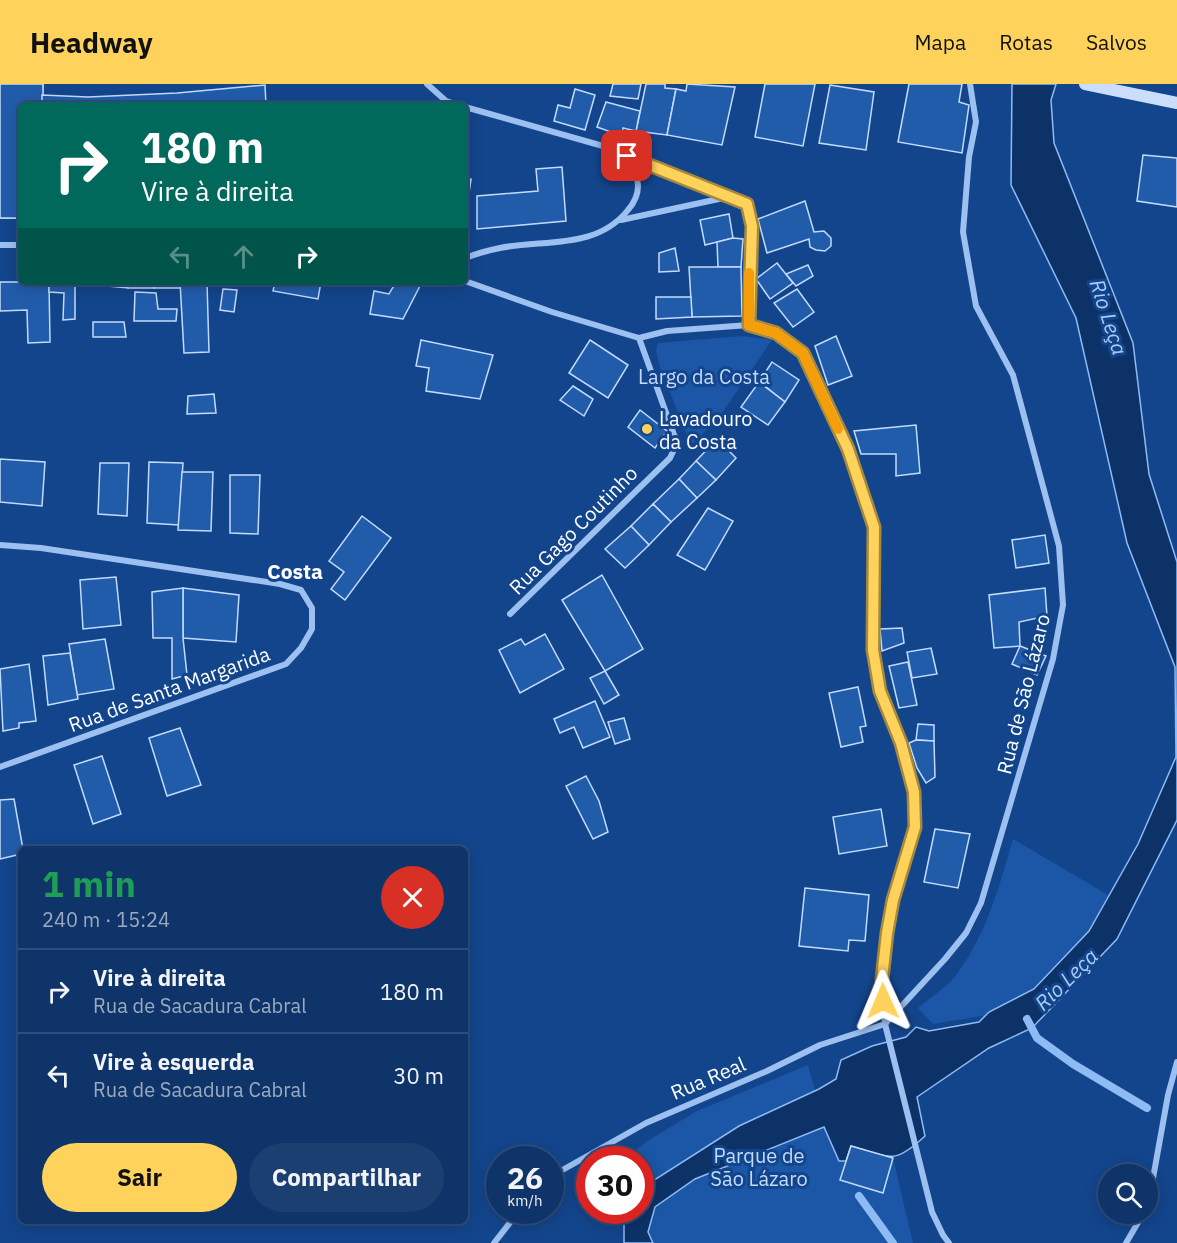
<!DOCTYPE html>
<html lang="pt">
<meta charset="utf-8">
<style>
body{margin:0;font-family:"IBM Plex Sans",sans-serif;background:#1c3f71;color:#f1f3f6;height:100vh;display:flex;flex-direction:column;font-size:22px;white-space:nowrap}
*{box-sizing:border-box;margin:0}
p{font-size:20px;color:#9baac0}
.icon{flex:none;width:33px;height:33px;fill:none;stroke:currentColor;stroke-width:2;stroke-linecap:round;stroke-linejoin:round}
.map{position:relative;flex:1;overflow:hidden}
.sheet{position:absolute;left:18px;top:762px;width:450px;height:378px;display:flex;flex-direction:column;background:#0e3469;border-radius:9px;box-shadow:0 3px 15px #0003,0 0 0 2px #2e4f7d}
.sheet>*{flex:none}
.guide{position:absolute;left:18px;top:18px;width:450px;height:183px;border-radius:9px;box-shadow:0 3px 15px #0003,0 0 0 2px #2e4f7d;background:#00695c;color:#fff;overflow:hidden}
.fabs{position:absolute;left:1098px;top:1080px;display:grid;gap:12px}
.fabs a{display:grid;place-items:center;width:60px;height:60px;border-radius:50%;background:#0e3469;box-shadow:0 3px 15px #0003,0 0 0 2px #2e4f7d;font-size:30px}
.speed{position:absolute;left:486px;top:1062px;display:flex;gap:12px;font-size:30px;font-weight:700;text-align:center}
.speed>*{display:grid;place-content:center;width:78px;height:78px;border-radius:50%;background:#0e3469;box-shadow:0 3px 15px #0003,0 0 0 2px #2e4f7d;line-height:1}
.speed small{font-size:15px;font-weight:400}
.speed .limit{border:9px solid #d22;background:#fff;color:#111}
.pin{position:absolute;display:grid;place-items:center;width:51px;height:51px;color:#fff;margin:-26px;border-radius:12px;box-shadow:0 3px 9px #0006}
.me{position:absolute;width:66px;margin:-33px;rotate:359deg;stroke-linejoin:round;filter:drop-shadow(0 0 4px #0008)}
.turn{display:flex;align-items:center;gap:21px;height:126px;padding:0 24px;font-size:27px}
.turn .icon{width:78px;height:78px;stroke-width:2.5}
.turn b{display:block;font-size:42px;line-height:51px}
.lanes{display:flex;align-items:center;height:57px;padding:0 24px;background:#0003;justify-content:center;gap:30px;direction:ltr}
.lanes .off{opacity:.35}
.round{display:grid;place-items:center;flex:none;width:63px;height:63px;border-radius:32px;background:#1c3f71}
.overview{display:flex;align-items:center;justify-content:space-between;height:102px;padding:0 24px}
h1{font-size:36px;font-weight:700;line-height:45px;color:#1e9e55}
.primary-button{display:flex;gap:12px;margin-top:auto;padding:12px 24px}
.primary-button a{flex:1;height:69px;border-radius:36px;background:#ffd35b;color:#111;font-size:24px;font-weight:700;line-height:69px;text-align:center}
.primary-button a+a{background:#1c3f71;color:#f1f3f6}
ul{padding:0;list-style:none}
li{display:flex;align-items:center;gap:18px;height:84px;padding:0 24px;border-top:2px solid #2e4f7d}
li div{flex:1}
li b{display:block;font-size:22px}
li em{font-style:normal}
header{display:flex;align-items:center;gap:36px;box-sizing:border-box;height:84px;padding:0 30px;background:#ffd35b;color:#111}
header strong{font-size:28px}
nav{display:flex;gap:33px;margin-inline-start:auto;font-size:21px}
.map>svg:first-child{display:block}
.green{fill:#1b57a6}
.water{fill:#0c3268;stroke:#8ebbf4;stroke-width:1.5}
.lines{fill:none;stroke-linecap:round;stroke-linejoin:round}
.stream{stroke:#8ebbf4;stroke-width:8}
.building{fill:#215cab;stroke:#c2dbfc;stroke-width:1.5}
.lane{stroke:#9cc0f0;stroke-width:4.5}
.street{stroke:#9cc0f0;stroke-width:6}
.secondary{stroke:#cadefb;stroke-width:12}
.route-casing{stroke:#a6893b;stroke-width:15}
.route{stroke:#ffd35b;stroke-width:10}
.slow{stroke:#f59e0b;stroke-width:10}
.poi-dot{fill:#ffd35b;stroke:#13458c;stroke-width:2}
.labels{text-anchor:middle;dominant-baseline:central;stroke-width:6;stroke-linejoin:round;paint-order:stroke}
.park-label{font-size:20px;fill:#c2dbfc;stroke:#13458c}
.poi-label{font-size:20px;fill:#fff;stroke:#13458c;text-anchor:start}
.street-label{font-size:20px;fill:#fff;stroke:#13458c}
.water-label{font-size:21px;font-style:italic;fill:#a8cbf8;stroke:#13458c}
.neighbourhood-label{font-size:21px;font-weight:bold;fill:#fff;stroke:#13458c}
</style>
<header>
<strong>Headway</strong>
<nav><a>Mapa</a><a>Rotas</a><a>Salvos</a></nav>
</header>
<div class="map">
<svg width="1177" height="1159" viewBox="0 0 1177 1159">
<rect width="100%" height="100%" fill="#13458c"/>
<g class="green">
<path d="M742 252 772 256 722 329 694 359H690L659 280 656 266 658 259Z"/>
<path d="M1013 755 1108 811 1089 847 1034 905 982 932 933 940 918 924C931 913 950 901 959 887 987 848 1000 800 1013 755Z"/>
<path d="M808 981 825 1043 851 1062 893 1074 913 1159H653L640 1126V1076H623L646 1058 695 1028Z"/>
</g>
<path class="water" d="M1012 0H1056L1051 16 1054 59 1133 259 1149 390 1177 478V736L1117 855 1032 944 989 964 917 1013 925 1052C893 1082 890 1073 851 1062L846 1077H839L824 1043 695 1095 655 1123 648 1148 653 1159H624V1132L628 1127 640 1126 641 1111 651 1098 739 1042 819 1005 836 995 841 976 872 962 906 953 916 943 929 947 979 938 989 928 1034 905 1089 847 1138 760 1176 673 1175 583 1127 459 1076 234 1011 101Z"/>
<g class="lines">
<g class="stream">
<path d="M1027 935 1037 954 1073 980 1147 1024"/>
<path d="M859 1112 893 1159"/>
</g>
</g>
<g class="building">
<path d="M0 0H43L42 21H21V134H0Z"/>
<path d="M0 0H43V21H21V134H0Z"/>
<path d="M613 0H641L638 15 610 12Z"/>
<path d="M646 0H665V4L676 5 667 51 636 47Z"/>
<path d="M687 0 735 3 722 61 667 51 676 5 686 7Z"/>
<path d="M765 0H815L803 62 755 53Z"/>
<path d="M909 0H962L959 18 969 21 962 69 898 58Z"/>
<path d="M265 1 266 21H42V11L88 13 177 9Z"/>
<path d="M830 1 874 8 866 66 819 59Z"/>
<path d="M575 5 595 11 585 46 554 37 558 21 570 24Z"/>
<path d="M606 18 640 27 636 47 623 44 622 52 597 43Z"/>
<path d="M1143 71 1177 74V123L1137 117Z"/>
<path d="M562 83 566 137 477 145V112L538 107 536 85Z"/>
<path d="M465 94 471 95 465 137Z"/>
<path d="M805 117 814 148 824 147 831 154V162L825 167 816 166 810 163 809 155 767 169 758 135Z"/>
<path d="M729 130 733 154 705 161 700 136Z"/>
<path d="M733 154 743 155 741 183H718L717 158Z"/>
<path d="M675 164 679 187 659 188V169Z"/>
<path d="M777 179 793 199 770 215 756 195Z"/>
<path d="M808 181 813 192 796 202 786 190Z"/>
<path d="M689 183H741L742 232 692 233Z"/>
<path d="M0 198H49L50 258 28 259 27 226 0 227Z"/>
<path d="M49 198H75V235L63 236 64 209 49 208Z"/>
<rect x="75" y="198" width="19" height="3"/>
<path d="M108 198H127L128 204 108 202Z"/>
<path d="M127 198H154V204H128Z"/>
<path d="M154 198H180L181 204H154Z"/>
<path d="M180 198H207L209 268 184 269Z"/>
<path d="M275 198H321L318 215 273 207Z"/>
<path d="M396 198H422L403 235 370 230 374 207 389 210Z"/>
<path d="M223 205 237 206 234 228 220 226Z"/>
<path d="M797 205 814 228 793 243 774 219Z"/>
<path d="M135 208 156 209 158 225H177L176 237H134Z"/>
<path d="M656 213H691L692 233 656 235Z"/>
<path d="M93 238H124L126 253H93Z"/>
<path d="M836 252 852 292 828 301 815 262Z"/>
<path d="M421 256 493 271 480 315 426 307 429 284 416 282Z"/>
<path d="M590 256 628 281 608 314 569 289Z"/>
<path d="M772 278 799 296 785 318 759 298Z"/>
<path d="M759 298 785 318 768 341 741 323Z"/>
<path d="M573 302 593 315 584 332 560 316Z"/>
<path d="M214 310 216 329 187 330 188 312Z"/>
<path d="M640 326 667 347 655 364 628 343Z"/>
<path d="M916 341 920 389 896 392V370H861L854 347Z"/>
<path d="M717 355 736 374 716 396 696 377Z"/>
<path d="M0 375 45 378 42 422 0 418Z"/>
<path d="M696 377 716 396 697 414 679 395Z"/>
<path d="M149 378 183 379 179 441 147 439Z"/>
<path d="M100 379H129L127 432 98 430Z"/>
<path d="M182 388H213L211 447 178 446Z"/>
<path d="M230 391H260L258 450 230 449Z"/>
<path d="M679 395 697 414 671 438 653 420Z"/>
<path d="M653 420 671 438 649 461 631 442Z"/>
<path d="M708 424 733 437 705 486 677 471Z"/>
<path d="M362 432 391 454 345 516 331 505 344 488 329 477Z"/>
<path d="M631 442 649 461 625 484 605 465Z"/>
<path d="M1045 451 1049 479 1016 484 1012 456Z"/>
<path d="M602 491 643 565 605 587 562 516Z"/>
<path d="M116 493 121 541 83 545 80 496Z"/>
<path d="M183 504 239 511 236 558 183 554Z"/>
<path d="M183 504V554L187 591 172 595V554H153L152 508Z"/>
<path d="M1045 504 1047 532 1019 538 1020 562 994 564 989 511Z"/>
<path d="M902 544 904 559 882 567 880 545Z"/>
<path d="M545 550 564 585 520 609 499 566 521 555 525 561Z"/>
<path d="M105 555 114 605 77 611 69 560Z"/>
<path d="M1020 562 1046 572 1037 591 1012 580Z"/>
<path d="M931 564 937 590 912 594 907 568Z"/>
<path d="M70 569 78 615 48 621 43 572Z"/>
<path d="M908 578 917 621 899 624 889 582Z"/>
<path d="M29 580 36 637 19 639V644L3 647 0 585Z"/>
<path d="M605 587 619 611 604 620 590 594Z"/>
<path d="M858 603 866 642 860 643 863 658 841 663 829 609Z"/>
<path d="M595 617 610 653 583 664 574 643 560 649 554 635Z"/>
<path d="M624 634 630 655 615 660 608 638Z"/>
<path d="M918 640 934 641V657L916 656Z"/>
<path d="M180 644 201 701 167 712 149 654Z"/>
<path d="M916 656 934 657 935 693 926 699 917 684 909 659Z"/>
<path d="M102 672 121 730 93 740 74 681Z"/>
<path d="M586 692 599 717 608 748 593 755 566 702Z"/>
<path d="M14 715 23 765 21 770 0 775V716Z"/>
<path d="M881 725 887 762 839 770 833 733Z"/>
<path d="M935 745 970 750 958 804 924 798Z"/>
<path d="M805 804 869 811 865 857 849 856 848 867 799 862Z"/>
<path d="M851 1062 893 1074 883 1109 840 1096Z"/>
</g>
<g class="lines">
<path class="lane" d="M728 113 747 120 752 142 749 241"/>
<g class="street">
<path d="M427 0 446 17 459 21"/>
<path d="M465 23 610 64C627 72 637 81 638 102 638 111 634 119 628 126 596 166 545 155 500 164 489 166 476 170 465 174"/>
<path d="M621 136 728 113 627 72"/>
<path d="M0 161H21"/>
<path d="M465 197 552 228 639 254 667 247 749 241 776 249 803 269 848 365 874 443 873 566 880 607 901 659 914 708 915 743 893 816 882 895 885 940 932 1128 943 1151 949 1159"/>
<path d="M0 461 41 464 280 500 301 506 312 524V545L301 564 286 580 0 683"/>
<path d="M510 530 670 374 677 359 639 254"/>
<path d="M550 1093 646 1039 767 987 820 961 885 940 945 875 966 849 981 819 1053 575 1063 521 1059 462 1013 291 976 222 963 148 969 73 976 38 970 0"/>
<path d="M1148 1122 1168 1011 1177 978"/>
<path d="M494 1159 520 1126"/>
<path d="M1126 1159 1143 1130"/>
</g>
<path class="secondary" d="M1085 0 1177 19"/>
</g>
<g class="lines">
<defs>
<path id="route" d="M627 72 747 120 752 142 749 241 776 249 803 269 848 365 874 443 873 566 880 607 901 659 914 708 915 743 893 816 887 849 882 895 883 917"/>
</defs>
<use href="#route" class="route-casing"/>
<use href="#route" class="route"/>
<path class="slow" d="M749 189V241L776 249 803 269 838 345"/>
</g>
<circle class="poi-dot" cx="647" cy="345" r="6"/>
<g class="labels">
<g class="park-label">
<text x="704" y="292">Largo da Costa</text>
<text x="759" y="1071">Parque de<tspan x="759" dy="23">São Lázaro</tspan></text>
</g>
<g class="poi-label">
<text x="659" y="334">Lavadouro<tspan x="659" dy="23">da Costa</tspan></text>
</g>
<g class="street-label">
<text transform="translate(573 446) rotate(-45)">Rua Gago Coutinho</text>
<text transform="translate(169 605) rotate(-20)">Rua de Santa Margarida</text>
<text transform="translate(1023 610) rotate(-76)">Rua de São Lázaro</text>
<text transform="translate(708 994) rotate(-23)">Rua Real</text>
</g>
<g class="water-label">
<text transform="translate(1109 233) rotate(72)">Rio Leça</text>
<text transform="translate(1066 895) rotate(-44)">Rio Leça</text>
</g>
<g class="neighbourhood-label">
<text x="295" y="487">Costa</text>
</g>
</g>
</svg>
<div class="fabs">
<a><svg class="icon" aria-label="search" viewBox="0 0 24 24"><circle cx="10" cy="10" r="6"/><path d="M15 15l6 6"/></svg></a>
</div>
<div class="speed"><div>26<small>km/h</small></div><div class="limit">30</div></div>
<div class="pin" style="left:627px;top:72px;background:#d93025"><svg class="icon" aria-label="arrive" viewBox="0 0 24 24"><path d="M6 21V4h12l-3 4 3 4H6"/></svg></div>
<svg class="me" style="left:883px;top:917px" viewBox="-20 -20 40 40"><path d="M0-17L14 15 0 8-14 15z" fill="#ffd35b" stroke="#fff" stroke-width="4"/></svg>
<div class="guide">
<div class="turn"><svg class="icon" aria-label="right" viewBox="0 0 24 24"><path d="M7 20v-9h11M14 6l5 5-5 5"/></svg><div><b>180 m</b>Vire à direita</div></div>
<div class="lanes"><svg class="icon off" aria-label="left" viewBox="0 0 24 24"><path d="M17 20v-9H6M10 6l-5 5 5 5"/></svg><svg class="icon off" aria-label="ahead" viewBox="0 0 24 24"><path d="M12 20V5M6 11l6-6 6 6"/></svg><svg class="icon" aria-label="right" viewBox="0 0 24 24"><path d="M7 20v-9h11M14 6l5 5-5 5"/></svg></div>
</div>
<section class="sheet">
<div class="overview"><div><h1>1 min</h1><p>240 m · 15:24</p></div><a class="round" style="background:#d93025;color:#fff"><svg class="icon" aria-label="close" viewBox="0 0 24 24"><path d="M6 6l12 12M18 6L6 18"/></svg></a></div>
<ul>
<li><svg class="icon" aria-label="right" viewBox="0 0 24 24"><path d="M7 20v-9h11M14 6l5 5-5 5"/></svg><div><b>Vire à direita</b><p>Rua de Sacadura Cabral</p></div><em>180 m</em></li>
<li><svg class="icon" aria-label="left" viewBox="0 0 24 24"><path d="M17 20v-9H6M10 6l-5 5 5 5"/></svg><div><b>Vire à esquerda</b><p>Rua de Sacadura Cabral</p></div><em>30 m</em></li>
</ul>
<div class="primary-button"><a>Sair</a><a>Compartilhar</a></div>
</section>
</div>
